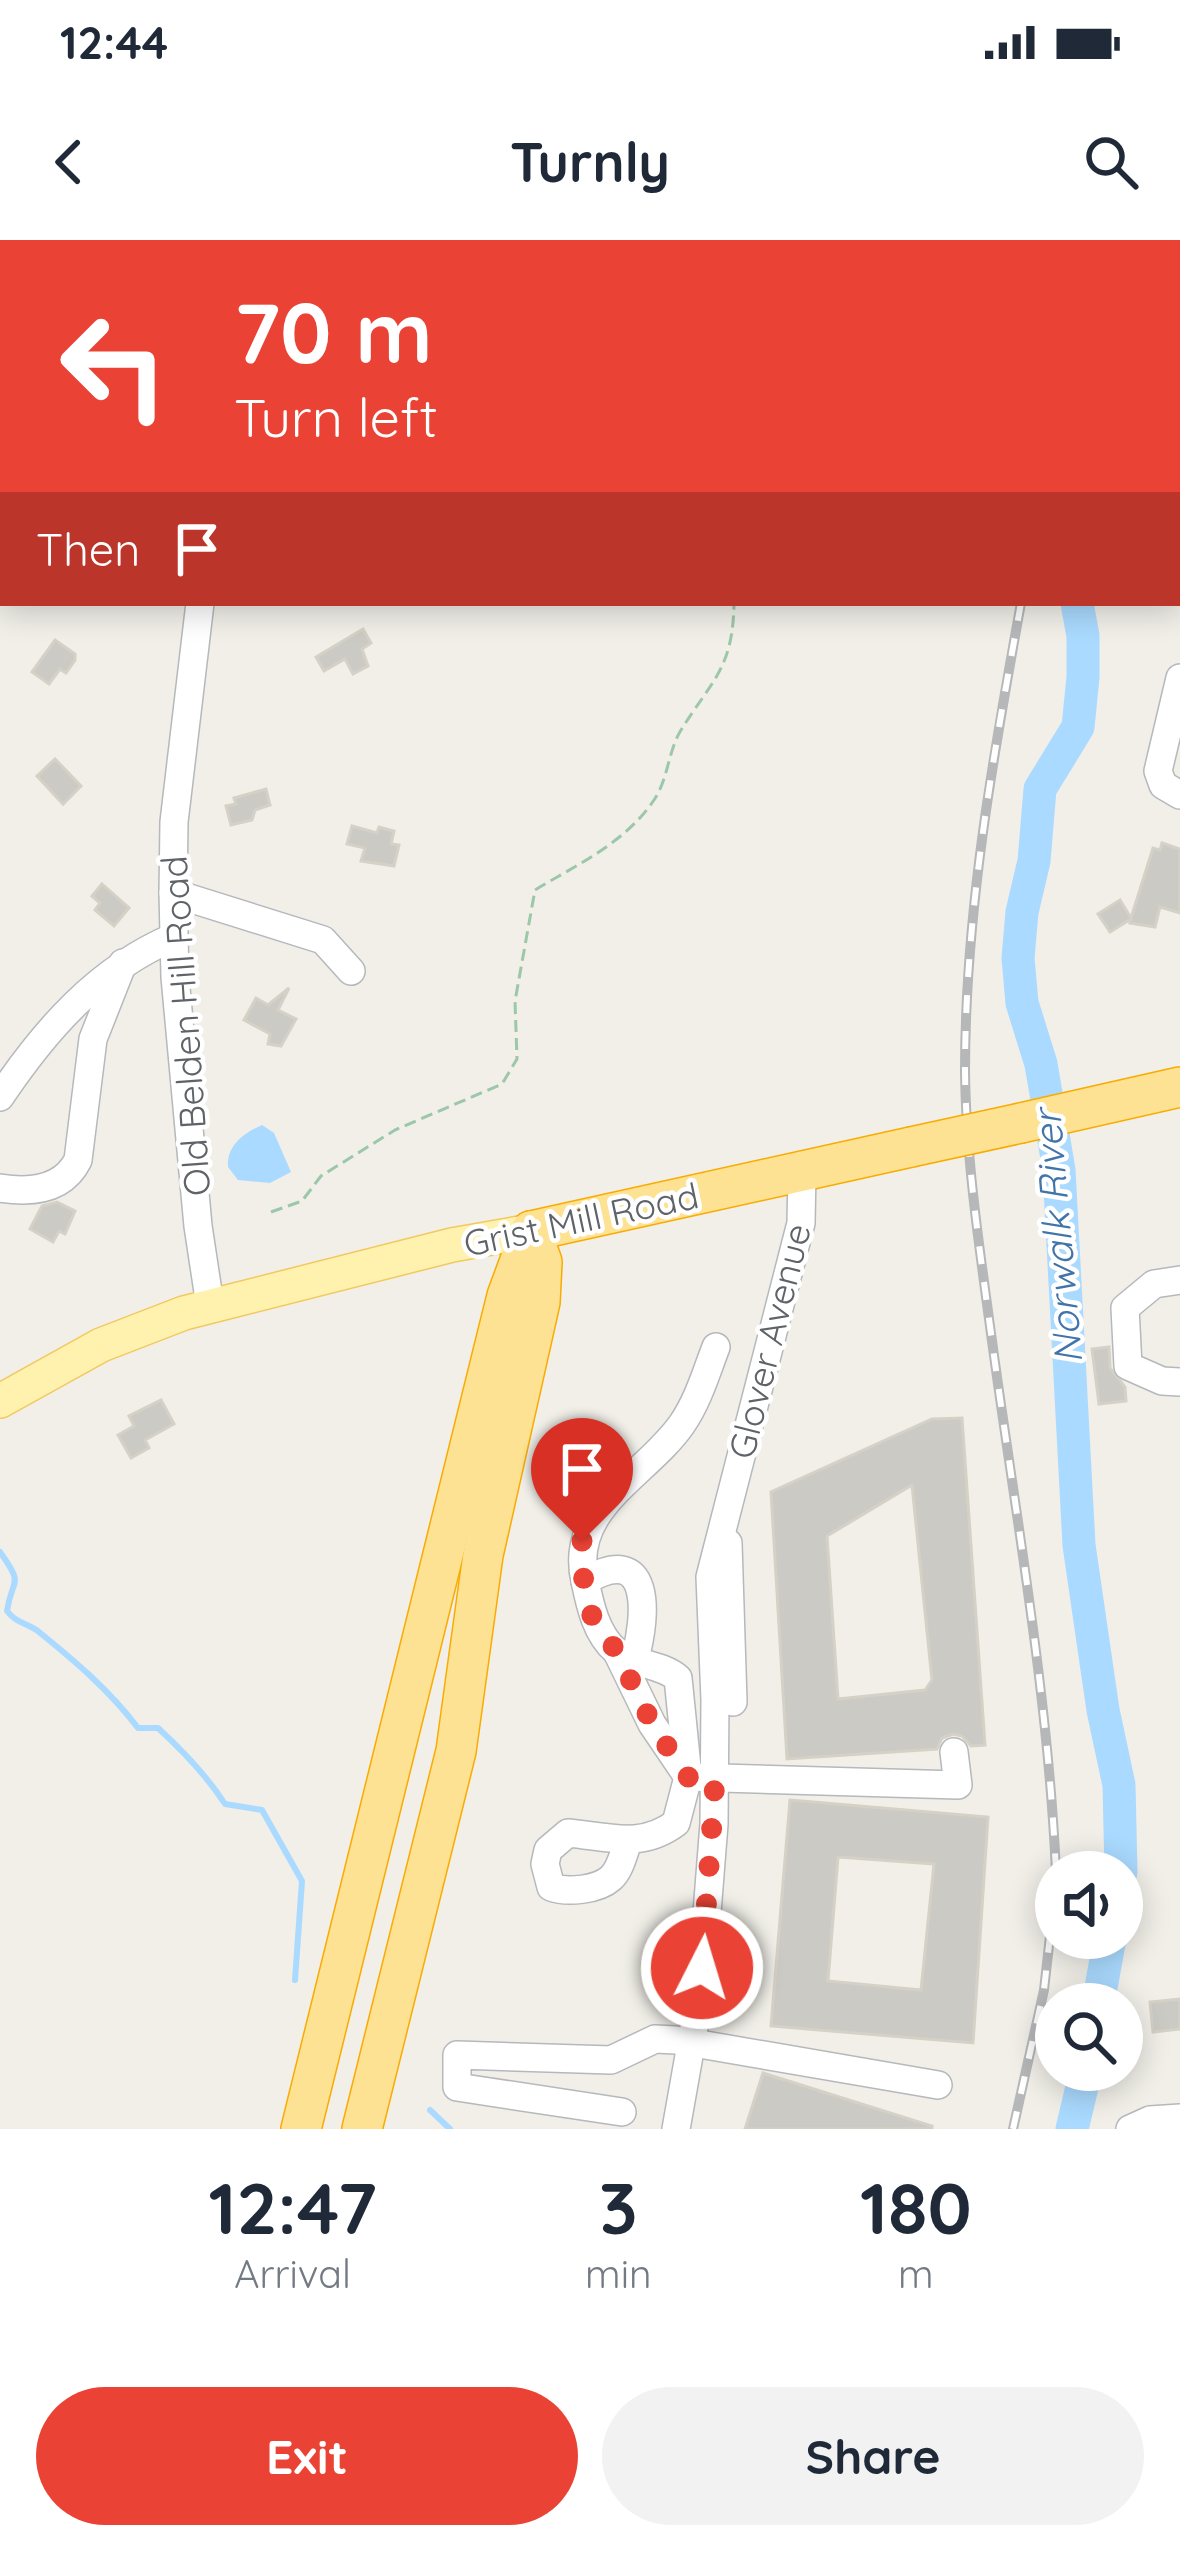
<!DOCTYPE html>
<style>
body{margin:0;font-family:Quicksand,sans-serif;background:#f2f2f3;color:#1f2937;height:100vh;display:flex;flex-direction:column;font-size:45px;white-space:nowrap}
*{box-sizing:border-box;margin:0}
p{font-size:39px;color:#747a83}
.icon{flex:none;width:66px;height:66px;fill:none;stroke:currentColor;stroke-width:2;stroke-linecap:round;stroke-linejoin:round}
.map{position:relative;height:1889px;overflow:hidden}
.side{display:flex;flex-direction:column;background:#fff;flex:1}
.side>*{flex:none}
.guide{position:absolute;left:0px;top:0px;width:1182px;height:366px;box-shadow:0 6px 30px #0003;background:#ea4335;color:#fff;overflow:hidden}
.tools{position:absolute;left:1035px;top:1611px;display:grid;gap:24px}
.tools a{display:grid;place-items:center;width:108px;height:108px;border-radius:50%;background:#fff;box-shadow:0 6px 30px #0003;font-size:60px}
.pin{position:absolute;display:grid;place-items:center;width:102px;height:102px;color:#fff;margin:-123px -51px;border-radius:50% 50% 50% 0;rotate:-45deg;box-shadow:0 0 12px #0007}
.pin .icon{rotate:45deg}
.me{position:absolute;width:132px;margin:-66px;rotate:5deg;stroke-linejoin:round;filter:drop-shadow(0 0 9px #0008)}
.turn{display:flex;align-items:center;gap:42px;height:252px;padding:0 36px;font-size:54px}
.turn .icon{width:156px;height:156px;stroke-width:2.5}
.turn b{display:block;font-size:84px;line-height:102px}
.then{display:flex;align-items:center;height:114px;padding:0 36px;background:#0003;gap:24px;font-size:45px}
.eta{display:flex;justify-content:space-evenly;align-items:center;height:204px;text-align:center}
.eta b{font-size:72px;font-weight:800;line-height:84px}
.cta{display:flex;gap:24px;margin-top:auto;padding:24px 36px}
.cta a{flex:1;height:138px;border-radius:72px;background:#ea4335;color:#fff;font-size:48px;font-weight:800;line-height:138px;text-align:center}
.cta a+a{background:#f2f2f3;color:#1f2937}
.status{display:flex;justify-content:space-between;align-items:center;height:84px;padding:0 60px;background:#fff;direction:ltr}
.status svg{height:33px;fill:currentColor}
header{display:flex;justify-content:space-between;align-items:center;height:156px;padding:0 36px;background:#fff;font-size:54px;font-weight:800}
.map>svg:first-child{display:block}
.water{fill:#aadaff}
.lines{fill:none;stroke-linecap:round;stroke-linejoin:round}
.stream{stroke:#aadaff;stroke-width:6}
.river{stroke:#aadaff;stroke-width:33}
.building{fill:#cccac5;stroke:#d6d1c6;stroke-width:3;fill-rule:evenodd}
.minor-casing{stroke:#b5b8bc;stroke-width:30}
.major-casing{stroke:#f2c960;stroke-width:36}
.highway-casing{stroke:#f9ab00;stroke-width:42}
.path{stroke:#9cc7a9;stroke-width:3;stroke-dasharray:12 6;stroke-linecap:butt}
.minor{stroke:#fff;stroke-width:27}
.major{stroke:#fff2af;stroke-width:33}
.highway{stroke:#fde293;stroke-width:39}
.rail-casing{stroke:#b6b7b8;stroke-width:10}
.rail{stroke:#fff;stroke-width:6;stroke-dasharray:18;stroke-linecap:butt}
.highway-bridge-casing{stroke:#f9ab00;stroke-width:42;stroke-linecap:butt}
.highway-bridge{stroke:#fde293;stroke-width:39}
.route{stroke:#ea4335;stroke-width:21;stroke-dasharray:0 37.8}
.labels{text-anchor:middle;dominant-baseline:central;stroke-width:9;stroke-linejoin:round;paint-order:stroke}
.street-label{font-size:36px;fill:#5f6368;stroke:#fff}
.water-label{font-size:39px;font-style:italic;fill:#4174aa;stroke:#fff}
</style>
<div class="status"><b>12:44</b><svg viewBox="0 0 49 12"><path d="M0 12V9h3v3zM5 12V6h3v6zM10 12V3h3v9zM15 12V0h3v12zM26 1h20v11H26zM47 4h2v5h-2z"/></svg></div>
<header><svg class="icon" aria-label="back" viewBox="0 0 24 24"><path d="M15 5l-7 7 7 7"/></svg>Turnly<svg class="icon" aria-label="search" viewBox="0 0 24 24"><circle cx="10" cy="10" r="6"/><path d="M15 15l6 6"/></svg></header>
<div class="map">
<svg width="1180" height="1889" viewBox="0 0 1180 1889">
<rect width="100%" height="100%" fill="#f1efe8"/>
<path class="water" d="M262 885 274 893 291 932 270 943 238 940 228 927C226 906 244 893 262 885Z"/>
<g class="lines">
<g class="stream">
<path d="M0 1312C25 1347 12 1337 7 1371 17 1384 28 1383 39 1392 75 1421 110 1451 138 1488H158C183 1511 207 1536 225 1564L262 1570 302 1641 295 1740"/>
<path d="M430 1870 450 1889"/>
</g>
<g class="river">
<path d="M1179 226 1180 223"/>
<path d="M1077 363 1083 396V437L1078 487 1040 549 1034 621 1022 672 1018 718 1022 763 1041 824 1059 930 1079 1305 1103 1470 1119 1545 1121 1632"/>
<path d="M1098 1764 1110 1698"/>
<path d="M1072 1889 1086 1830"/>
</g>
</g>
<g class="building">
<path d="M363 389 371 403 362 409 368 426 353 434 345 419 324 431 316 417Z"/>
<path d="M55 400 75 414V420L66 433 60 429 49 444 32 432Z"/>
<path d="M55 519 81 546 63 564 37 536Z"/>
<path d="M266 549 270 565 255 570 252 580 231 585 226 566 236 564 234 558Z"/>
<path d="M352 586 377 593 379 587 394 591 391 604 399 605 394 626 361 621 365 608 347 604Z"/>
<path d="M1162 603 1180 609V673L1160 667 1155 687 1130 683 1131 679 1110 692 1098 674 1120 660 1131 678 1153 608 1160 610Z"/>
<path d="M102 644 129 668 114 686 95 670 100 663 92 656Z"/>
<path d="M289 748 278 770 296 779 281 806 268 804 270 794 244 780 256 758 268 765Z"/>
<path d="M57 962 75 971 65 994 59 991 53 1002 30 989 42 966Z"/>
<path d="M1109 1107 1110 1128 1125 1147 1126 1161 1099 1164 1092 1109Z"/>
<path d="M161 1160 174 1184 145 1200 149 1208 131 1218 118 1195 134 1186 129 1176Z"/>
<path d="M962 1178 985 1505 971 1506 962 1496 953 1494 942 1498 937 1509 787 1519 771 1252 932 1179ZM912 1245 932 1440 925 1450 838 1459 827 1296Z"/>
<path d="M790 1560 988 1577 973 1803 771 1786ZM838 1617 934 1624 921 1750 828 1741Z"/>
<path d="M1180 1759V1789L1153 1792 1150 1762Z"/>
<path d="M763 1833 932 1886V1889H745Z"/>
</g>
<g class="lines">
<defs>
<g id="minor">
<path d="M40 0 43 3"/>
<path d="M528 3 530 0"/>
<path d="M1179 100 1180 96"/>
<path d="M0 234 3 232"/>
<path d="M200 363 174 582 173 653 175 737 198 986 210 1065"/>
<path d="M1180 438 1158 531 1163 545 1180 555"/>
<path d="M173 653 323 700 351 731"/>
<path d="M0 857C45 790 98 729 174 697"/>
<path d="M0 948C31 953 63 950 78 920L93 799 123 723"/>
<path d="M1180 1040 1154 1044 1125 1068 1128 1126 1162 1141 1180 1142"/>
<path d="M728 1303 733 1462"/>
<path d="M585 1341C568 1267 646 1236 682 1184 698 1161 706 1133 716 1107"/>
<path d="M617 1412 652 1484 688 1537 958 1545 954 1512"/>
<path d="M629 1599C624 1611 621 1629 611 1638 598 1650 567 1653 551 1647L545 1624 548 1610 568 1593C610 1597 641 1609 676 1583L688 1537 678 1438C660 1423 633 1425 616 1411 596 1394 590 1365 585 1341 652 1301 647 1375 635 1418"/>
<path d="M622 1872 457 1847V1815L611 1820 655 1799 676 1800 938 1845"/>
<path d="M676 1889 701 1748 714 1584 715 1460 710 1337 801 983 802 932"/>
<path d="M1130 1889 1150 1880 1180 1878"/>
</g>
<path id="major" d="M0 1161 101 1105 184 1073 452 1005 531 991"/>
<g id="highway">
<path d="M1021 883 1180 847"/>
<path d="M531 991 911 907"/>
<path d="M301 1889 507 1056 531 991"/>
<path d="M362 1889 456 1511 483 1315 540 1062 542 1022 531 991"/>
</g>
</defs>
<use href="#minor" class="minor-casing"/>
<use href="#major" class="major-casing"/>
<use href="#highway" class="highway-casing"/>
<g class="path">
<path d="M747 3 750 0"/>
<path d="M271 972 302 961 321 936 395 890 502 844 517 819 515 761 535 650C578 624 625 603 654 560 668 540 668 511 681 490 713 439 733 428 734 363"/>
</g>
<use href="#minor" class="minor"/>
<use href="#major" class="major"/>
<use href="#highway" class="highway"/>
<defs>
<g id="rail">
<path d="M1083 3V0"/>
<path d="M1021 363C993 517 965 673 965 831 966 921 980 1011 992 1101 1016 1278 1048 1454 1056 1632"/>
<path d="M1013 1889 1044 1750 1056 1642"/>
</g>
</defs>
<use href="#rail" class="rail-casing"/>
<use href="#rail" class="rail"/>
<defs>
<path id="highway-bridge" d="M911 907 1021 883"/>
</defs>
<use href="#highway-bridge" class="highway-bridge-casing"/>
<use href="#highway-bridge" class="highway-bridge"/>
</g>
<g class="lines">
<path class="route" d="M582 1301 580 1322 592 1376 617 1412 652 1484 688 1537 715 1540 702 1728"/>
</g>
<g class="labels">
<g class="street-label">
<text transform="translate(185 786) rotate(-94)">Old Belden Hill Road</text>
<text transform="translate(581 979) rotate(-12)">Grist Mill Road</text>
<text transform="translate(769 1101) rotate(-76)">Glover Avenue</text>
</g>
<g class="water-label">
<text transform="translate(1057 997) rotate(-95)">Norwalk River</text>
</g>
</g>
</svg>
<div class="tools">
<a><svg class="icon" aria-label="sound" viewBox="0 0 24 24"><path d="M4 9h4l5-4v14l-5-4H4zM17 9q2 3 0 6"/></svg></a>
<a><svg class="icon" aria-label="search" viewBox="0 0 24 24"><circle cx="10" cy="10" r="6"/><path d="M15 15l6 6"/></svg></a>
</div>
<div class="pin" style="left:582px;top:1301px;background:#d93025"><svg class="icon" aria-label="arrive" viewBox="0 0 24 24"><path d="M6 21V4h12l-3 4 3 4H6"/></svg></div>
<svg class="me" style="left:702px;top:1728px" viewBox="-20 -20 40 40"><circle r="17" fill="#ea4335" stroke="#fff" stroke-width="3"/><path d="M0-11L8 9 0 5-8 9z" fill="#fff"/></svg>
<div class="guide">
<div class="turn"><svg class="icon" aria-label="left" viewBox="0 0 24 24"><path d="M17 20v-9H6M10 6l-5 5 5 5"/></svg><div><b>70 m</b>Turn left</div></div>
<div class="then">Then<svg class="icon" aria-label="arrive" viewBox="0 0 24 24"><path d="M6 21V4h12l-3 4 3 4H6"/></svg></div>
</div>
</div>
<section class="side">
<div class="eta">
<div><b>12:47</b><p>Arrival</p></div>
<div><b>3</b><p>min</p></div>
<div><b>180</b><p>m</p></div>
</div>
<div class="cta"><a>Exit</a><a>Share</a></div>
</section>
